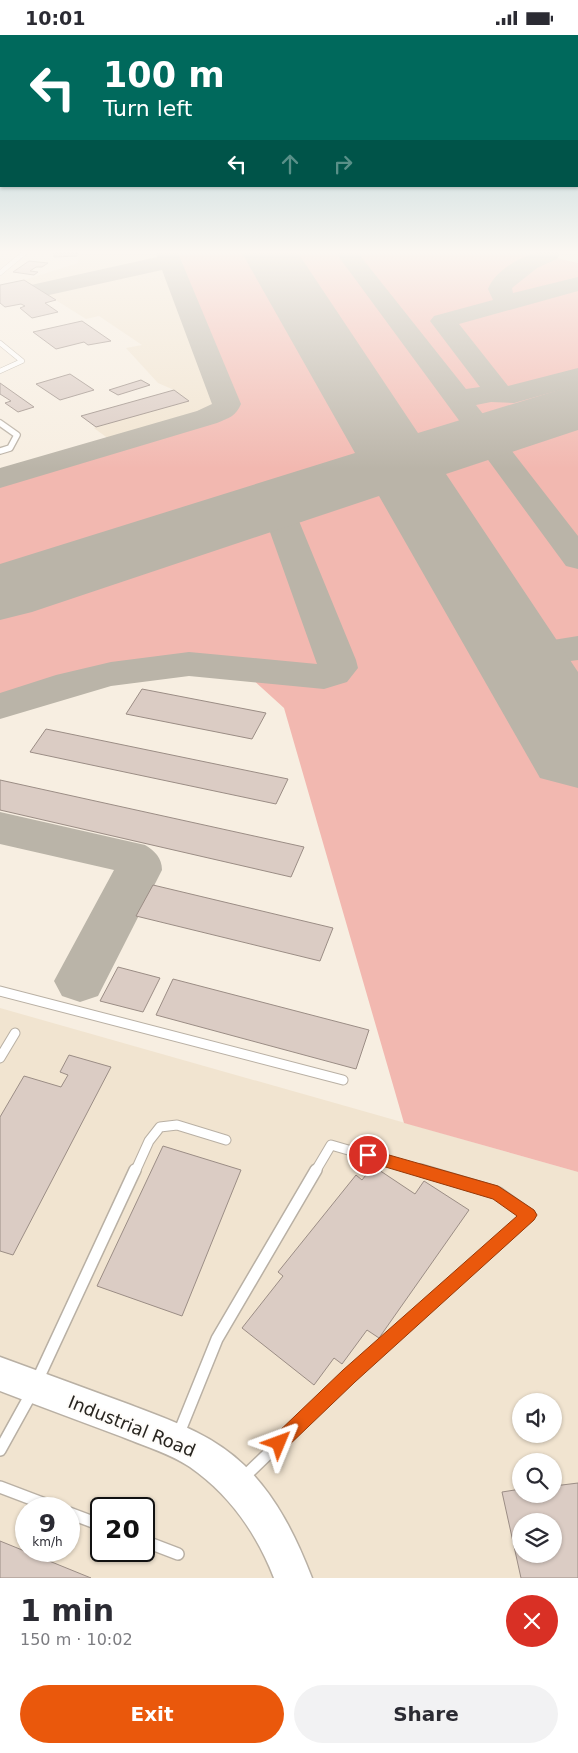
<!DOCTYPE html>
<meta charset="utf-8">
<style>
body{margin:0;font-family:"DejaVu Sans",sans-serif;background:#f2f2f3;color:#2b2b33;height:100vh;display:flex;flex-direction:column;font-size:19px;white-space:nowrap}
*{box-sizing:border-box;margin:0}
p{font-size:16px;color:#7c7c81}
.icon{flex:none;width:28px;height:28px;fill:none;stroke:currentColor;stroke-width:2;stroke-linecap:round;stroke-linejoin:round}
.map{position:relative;height:1543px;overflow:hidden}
.panel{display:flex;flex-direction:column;background:#fff;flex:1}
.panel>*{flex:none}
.hud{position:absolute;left:0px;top:0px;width:579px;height:152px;box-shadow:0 1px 4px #0004;background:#00695c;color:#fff;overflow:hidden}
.fabs{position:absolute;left:512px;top:1358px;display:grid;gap:10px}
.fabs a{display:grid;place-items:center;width:50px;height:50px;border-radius:50%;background:#fff;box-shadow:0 1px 4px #0004;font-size:25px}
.speed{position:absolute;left:15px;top:1462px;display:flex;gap:10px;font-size:25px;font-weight:700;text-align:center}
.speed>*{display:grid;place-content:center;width:65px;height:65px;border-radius:50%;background:#fff;box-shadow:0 1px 4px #0004;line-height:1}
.speed small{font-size:12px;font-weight:400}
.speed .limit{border:2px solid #111;border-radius:8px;background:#fff;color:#111}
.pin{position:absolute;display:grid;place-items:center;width:42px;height:42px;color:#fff;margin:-21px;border:2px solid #fff;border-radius:50%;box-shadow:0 1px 5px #0007}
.me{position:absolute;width:55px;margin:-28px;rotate:46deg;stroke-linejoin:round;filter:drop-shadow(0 0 4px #0008)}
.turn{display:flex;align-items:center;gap:18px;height:105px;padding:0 20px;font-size:22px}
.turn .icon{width:65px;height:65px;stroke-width:2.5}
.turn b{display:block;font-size:35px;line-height:42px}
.lanes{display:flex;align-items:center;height:48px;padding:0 20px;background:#0003;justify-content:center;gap:25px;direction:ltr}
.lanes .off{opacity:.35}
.round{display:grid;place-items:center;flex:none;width:52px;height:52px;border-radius:26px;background:#f2f2f3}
.head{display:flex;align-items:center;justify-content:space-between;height:85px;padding:0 20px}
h1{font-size:30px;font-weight:700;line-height:38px}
.action{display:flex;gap:10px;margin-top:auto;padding:10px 20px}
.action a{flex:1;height:58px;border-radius:30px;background:#ea580c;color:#fff;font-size:20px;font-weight:700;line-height:58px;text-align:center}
.action a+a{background:#f2f2f3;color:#2b2b33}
.status{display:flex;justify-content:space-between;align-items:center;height:35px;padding:0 25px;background:#fff;direction:ltr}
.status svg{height:14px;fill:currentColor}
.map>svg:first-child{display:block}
.built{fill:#f1e4d0;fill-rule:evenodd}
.green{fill:#f2b8b0}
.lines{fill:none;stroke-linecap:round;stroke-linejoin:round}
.taxiway{fill:#bab4a8;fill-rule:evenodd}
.runway{fill:#bab4a8;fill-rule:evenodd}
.building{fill:#dbccc4;stroke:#9b8d85;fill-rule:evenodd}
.lane-far3-casing{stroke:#b9b0a4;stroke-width:5.5}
.lane-far2-casing{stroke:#b9b0a4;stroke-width:8}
.lane-far1-casing{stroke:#b9b0a4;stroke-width:11}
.lane-casing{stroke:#b9b0a4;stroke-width:14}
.secondary-casing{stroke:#b9b0a4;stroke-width:3}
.lane-far3{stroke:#fff;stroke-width:4.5}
.lane-far2{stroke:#fff;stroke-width:5.5}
.lane-far1{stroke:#fff;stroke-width:9}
.lane{stroke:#fff;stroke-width:11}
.secondary{fill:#fff;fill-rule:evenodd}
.route{fill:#ea580c;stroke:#983908}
.labels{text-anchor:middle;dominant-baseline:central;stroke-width:4;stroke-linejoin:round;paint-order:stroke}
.near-street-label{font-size:18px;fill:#282520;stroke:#fefcf9}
</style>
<div class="status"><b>10:01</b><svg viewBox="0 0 49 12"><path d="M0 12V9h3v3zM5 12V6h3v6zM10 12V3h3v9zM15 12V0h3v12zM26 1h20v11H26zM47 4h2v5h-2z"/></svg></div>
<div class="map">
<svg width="578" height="1543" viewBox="0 0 578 1543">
<rect width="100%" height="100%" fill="#f7eee1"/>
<g class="built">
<path d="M77 218H174L237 371 236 375 221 383 121 413 94 393 188 365 174 355 158 348 126 313 142 310 99 281 86 284 24 245 78 228Z"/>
<path d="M536 218H578V228Z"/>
<path d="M0 973 578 1137V1543H0ZM521 1366H554V1399H521ZM521 1426H554V1459H521ZM26 1474H69V1516H26ZM101 1474H144V1516H101ZM521 1486H554V1519H521Z"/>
</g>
<path class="green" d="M174 218H536L578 228V1137L404 1088 284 673 250 642 189 629 111 639 70 649 0 671V444L121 413 221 383 236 375 237 370Z"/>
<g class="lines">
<g class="taxiway">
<path d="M156 218H178L241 369C236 381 229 383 217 388L0 453V433L197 376 212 369 162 235 40 262 31 260 28 255 31 250 157 222Z"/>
<path d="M336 218H358L466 354 480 352 430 286 434 281 493 265 488 254C496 232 538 209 560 219L557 224 537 233 512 253 513 258 578 242V256L459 289 508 351 578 333V350L514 368 491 367 476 370 578 501V534L566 531Z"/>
<path d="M276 459 288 462 292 469 356 625 358 633 347 647 324 654 189 641 111 651 0 684V658L56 640 111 627 189 617 317 629 260 469 264 462Z"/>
<path d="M578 601V625L518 633 504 629 499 621 504 613Z"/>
<path d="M0 777 145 810C155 816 162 823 162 835L98 961 80 967 62 961 54 946 114 835 0 809Z"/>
</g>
<path class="runway" d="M242 218H298L418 398 578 349V395L446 439 578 637V753L540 743 379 461 32 577 0 585V529L355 418Z"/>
</g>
<g class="building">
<path d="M54 218H77V221L54 222Z"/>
<path d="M29 226 48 228 42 232H36L30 236 38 237 34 240 13 237Z"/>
<path d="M24 245 56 265 45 268 58 277 32 283 20 273 25 271 21 269 5 272 0 268V250Z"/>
<path d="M82 286 111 306 88 310 84 307 56 314 33 297Z"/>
<path d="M70 339 94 355 60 365 36 349Z"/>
<path d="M141 345 150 350 118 360 109 355Z"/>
<path d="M0 348 34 372 18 377 5 368 11 366 0 359Z"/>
<path d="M174 355 189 366 96 392 81 381Z"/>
<path d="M142 654 266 678 252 704 126 679Z"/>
<path d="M46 694 288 744 276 769 30 717Z"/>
<path d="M0 745 304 812 291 842 0 775Z"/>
<path d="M153 850 333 893 320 926 136 881Z"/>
<path d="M118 932 160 943 143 977 100 966Z"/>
<path d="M173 944 369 995 356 1034 156 980Z"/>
<path d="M69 1020 111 1032 13 1220 0 1216V1082L24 1041 61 1052 68 1040 60 1037Z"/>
<path d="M163 1111 241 1135 182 1281 97 1251Z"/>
<path d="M373 1131 415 1159 424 1146 469 1175 379 1303 367 1295 342 1329 334 1323 314 1350 242 1293 283 1241 278 1237 356 1140 362 1145Z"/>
<path d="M578 1448V1543H521L502 1457 521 1454V1459H554V1451ZM521 1486H554V1519H521Z"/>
<path d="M0 1506 91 1543H0Z"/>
</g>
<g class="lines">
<defs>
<g id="lane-far3">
<path d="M0 238 24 218"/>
<path d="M0 308 22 326 0 336"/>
</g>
<path id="lane-far2" d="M0 388 17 400 10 413 0 416"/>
<g id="lane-far1">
<path d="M0 956 343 1045"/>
<path d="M0 1023 15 998"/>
<path d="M135 1137 149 1106 160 1092 177 1090 226 1105"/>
<path d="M315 1137 331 1110 424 1137"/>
</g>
<g id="lane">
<path d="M37 1346 135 1135"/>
<path d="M179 1398 217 1304 316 1135"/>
<path d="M0 1415 31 1359"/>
<path d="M244 1442 349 1341 529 1180 498 1158 420 1135"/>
<path d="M0 1452 58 1474"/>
<path d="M69 1478 101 1490"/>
<path d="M144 1506 178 1519"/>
</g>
<path id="secondary" d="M0 1322C43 1338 85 1353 128 1369 170 1385 212 1399 244 1430 277 1462 296 1502 312 1543H274C257 1499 229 1459 190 1432 171 1419 147 1412 125 1403 83 1387 41 1372 0 1356Z"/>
</defs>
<use href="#lane-far3" class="lane-far3-casing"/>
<use href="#lane-far2" class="lane-far2-casing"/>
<use href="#lane-far1" class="lane-far1-casing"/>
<use href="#lane" class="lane-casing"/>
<use href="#secondary" class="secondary-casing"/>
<use href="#lane-far3" class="lane-far3"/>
<use href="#lane-far2" class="lane-far2"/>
<use href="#lane-far1" class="lane-far1"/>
<use href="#lane" class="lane"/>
<use href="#secondary" class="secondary"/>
</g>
<linearGradient id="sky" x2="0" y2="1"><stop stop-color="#96c1ca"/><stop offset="0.5" stop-color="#fbf7f2"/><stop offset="1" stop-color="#fbf7f2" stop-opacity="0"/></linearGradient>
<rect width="578" height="434" fill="url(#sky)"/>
<path class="route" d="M368 1114 498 1151 534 1175 537 1180 534 1185 355 1347 285 1414 279 1417 273 1414 270 1408 273 1402 343 1335 517 1181 493 1164 362 1125 360 1120 362 1116Z"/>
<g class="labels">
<g class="near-street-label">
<text transform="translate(132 1391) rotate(22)">Industrial Road</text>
</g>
</g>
</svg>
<div class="fabs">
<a><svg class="icon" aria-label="sound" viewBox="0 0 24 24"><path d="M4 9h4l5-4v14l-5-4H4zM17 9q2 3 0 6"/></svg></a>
<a><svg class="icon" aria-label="search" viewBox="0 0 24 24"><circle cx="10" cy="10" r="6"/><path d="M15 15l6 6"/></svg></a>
<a><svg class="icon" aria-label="layers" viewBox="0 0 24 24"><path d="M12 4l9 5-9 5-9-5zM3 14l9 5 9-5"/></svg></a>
</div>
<div class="speed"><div>9<small>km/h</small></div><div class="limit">20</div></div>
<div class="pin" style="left:368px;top:1120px;background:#d93025"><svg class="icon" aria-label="arrive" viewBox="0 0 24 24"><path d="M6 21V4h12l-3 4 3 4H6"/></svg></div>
<svg class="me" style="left:279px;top:1408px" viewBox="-20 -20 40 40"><path d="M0-17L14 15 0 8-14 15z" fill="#ea580c" stroke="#fff" stroke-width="4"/></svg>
<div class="hud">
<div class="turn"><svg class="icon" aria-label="left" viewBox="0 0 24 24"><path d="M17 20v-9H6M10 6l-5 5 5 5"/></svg><div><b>100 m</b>Turn left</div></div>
<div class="lanes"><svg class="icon" aria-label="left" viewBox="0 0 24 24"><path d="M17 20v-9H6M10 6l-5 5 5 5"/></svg><svg class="icon off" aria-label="ahead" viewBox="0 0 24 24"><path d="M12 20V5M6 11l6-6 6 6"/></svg><svg class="icon off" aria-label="right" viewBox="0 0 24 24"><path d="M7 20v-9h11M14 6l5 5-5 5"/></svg></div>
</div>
</div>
<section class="panel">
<div class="head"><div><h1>1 min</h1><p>150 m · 10:02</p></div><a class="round" style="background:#d93025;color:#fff"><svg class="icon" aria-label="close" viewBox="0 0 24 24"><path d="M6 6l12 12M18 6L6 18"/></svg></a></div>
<div class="action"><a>Exit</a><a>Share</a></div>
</section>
